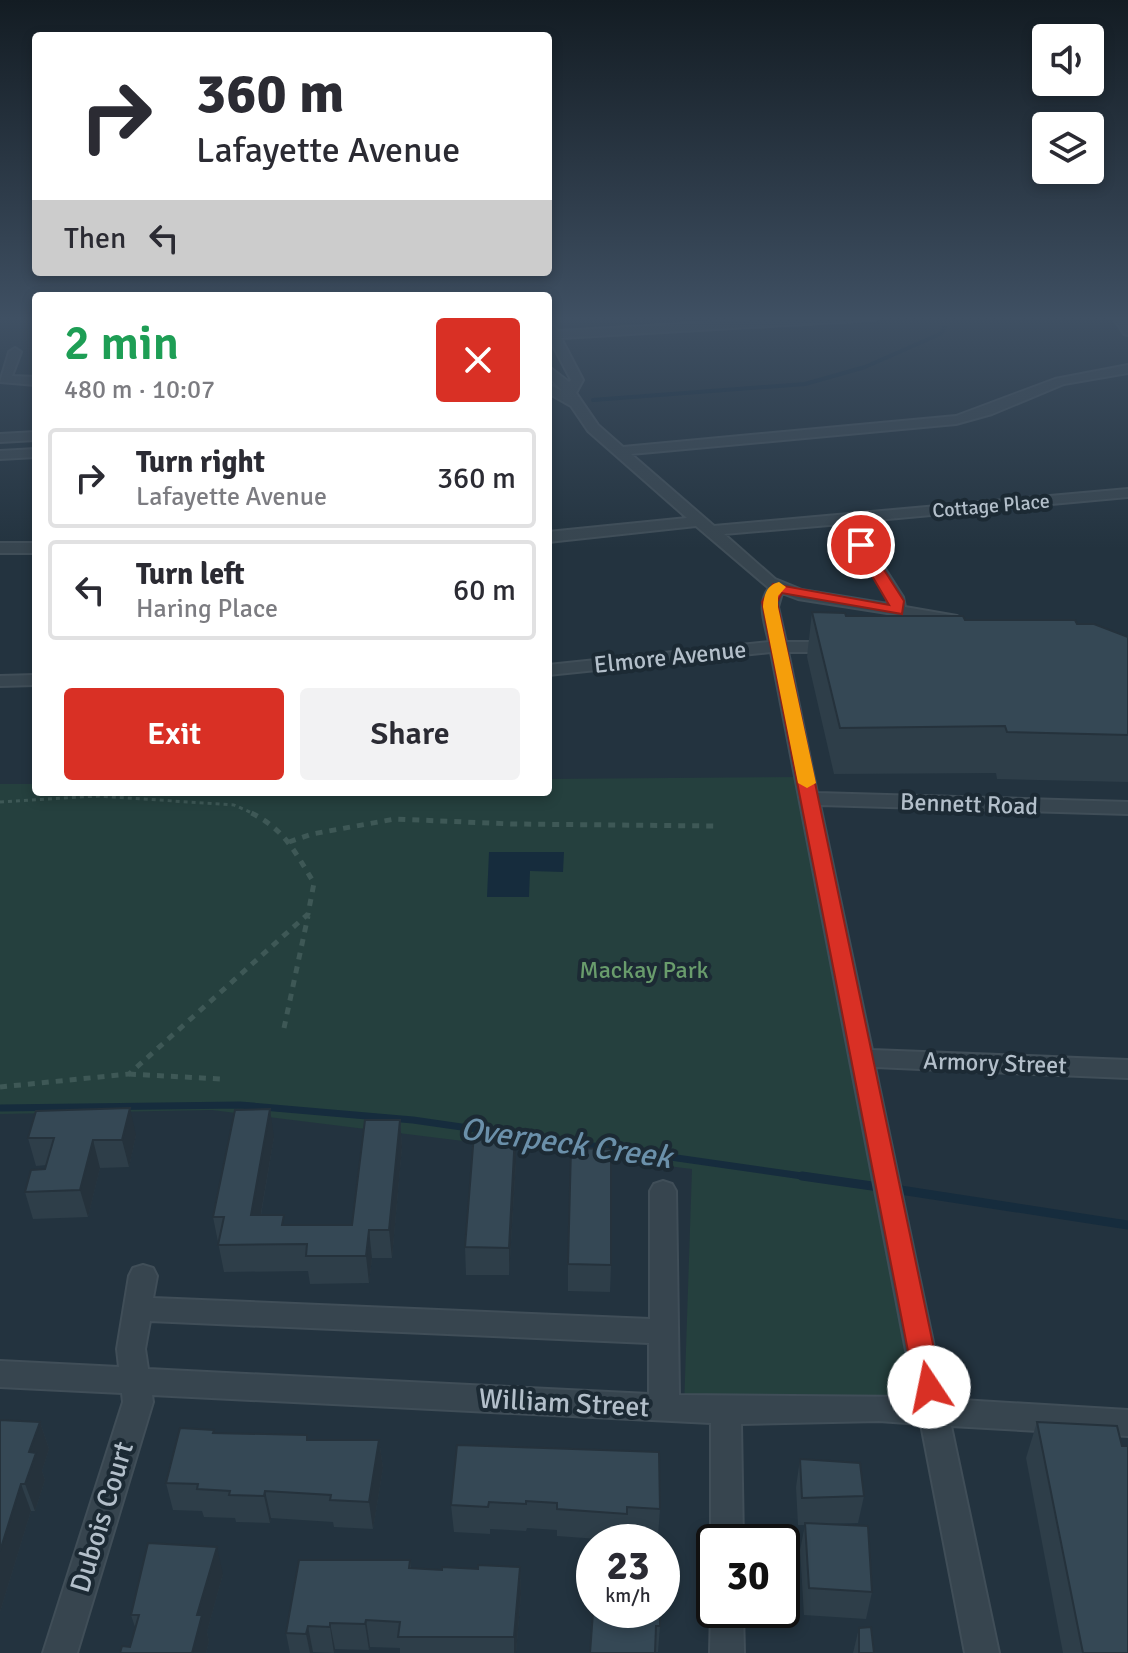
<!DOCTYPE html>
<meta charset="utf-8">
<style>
body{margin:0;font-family:Signika,sans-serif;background:#f2f2f3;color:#2b2b33;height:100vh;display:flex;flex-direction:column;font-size:30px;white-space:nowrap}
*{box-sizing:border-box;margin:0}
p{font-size:26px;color:#7c7c81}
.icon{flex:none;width:44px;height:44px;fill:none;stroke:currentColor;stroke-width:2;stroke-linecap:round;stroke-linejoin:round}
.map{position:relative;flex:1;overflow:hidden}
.panel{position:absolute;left:32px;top:292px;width:520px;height:504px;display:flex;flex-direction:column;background:#fff;border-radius:8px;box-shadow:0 4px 12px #0003}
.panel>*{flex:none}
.guide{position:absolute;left:32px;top:32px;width:520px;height:244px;border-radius:8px;box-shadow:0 4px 12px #0003;background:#fff;color:#2b2b33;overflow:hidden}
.tools{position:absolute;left:1032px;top:24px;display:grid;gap:16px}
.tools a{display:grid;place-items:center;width:72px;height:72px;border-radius:8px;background:#fff;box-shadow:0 4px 12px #0003;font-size:40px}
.speed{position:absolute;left:576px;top:1524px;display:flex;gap:16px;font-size:40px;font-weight:700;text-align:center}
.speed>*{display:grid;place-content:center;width:104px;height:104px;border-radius:50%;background:#fff;box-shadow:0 4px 12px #0003;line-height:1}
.speed small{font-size:20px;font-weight:400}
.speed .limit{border:4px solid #111;border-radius:12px;background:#fff;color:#111}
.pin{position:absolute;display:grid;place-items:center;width:68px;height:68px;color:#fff;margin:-34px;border:4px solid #fff;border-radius:50%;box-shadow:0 2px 8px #0007}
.me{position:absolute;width:88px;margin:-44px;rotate:349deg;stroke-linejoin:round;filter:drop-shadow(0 0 6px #0008)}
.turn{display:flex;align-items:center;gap:28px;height:168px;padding:0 32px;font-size:36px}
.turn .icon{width:104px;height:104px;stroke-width:2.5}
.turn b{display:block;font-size:56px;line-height:68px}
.then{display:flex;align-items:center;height:76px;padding:0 32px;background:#0003;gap:16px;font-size:30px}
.round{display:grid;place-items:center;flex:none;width:84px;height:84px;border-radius:8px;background:#f2f2f3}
.head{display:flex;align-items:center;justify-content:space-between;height:136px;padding:0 32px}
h1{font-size:48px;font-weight:600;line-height:60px;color:#1e9e55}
.cta{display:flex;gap:16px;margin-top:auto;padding:16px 32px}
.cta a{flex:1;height:92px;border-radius:8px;background:#d93025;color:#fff;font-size:32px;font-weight:600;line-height:92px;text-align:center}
.cta a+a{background:#f2f2f3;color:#2b2b33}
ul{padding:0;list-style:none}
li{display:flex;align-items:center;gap:24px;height:100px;margin:0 16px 12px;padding:0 16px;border:4px solid #e1e1e2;border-radius:8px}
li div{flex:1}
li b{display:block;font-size:30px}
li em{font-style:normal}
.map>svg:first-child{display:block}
.green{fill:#25403e}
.water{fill:#162c3d}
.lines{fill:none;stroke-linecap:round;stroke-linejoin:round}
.stream-far2{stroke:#162c3d;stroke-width:4}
.stream-far1{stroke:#162c3d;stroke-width:7}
.stream{stroke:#162c3d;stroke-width:9}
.minor-casing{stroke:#404e58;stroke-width:4}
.path-far1{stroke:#3e5856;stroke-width:3;stroke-dasharray:4 4;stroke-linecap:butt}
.path{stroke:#3e5856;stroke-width:5;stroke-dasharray:7 7;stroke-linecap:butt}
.minor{fill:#37454f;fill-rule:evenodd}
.wall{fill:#2e3e49}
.shaded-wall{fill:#25323c}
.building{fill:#354855;stroke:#25323c;stroke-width:2}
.route{fill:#d93025;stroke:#8d1f18;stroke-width:2}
.slow{fill:#f59e0b}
.labels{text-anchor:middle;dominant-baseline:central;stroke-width:8;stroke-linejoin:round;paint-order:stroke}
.far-street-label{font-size:20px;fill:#b3bfca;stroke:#1c2a34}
.street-label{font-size:24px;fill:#b3bfca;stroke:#1c2a34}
.park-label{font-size:24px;fill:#699c6c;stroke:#1c2a34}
.near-street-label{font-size:28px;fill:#b3bfca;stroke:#1c2a34}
.near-water-label{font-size:32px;font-style:italic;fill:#6b90aa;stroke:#1c2a34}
</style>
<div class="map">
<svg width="1128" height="1653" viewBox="0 0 1128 1653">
<rect width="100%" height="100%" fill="#23333f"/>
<path class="green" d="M804 777 919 1416 684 1409 692 1169 212 1110 0 1114V784H36V792H548V779Z"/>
<path class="water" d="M489 852H564L563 872 530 871 529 897H487Z"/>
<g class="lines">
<path class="stream-far2" d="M593 400 805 384 865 367 940 334 945 327"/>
<path class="stream-far1" d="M0 1108 240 1105 413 1120 816 1178"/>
<g class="stream">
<path d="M802 1176 879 1187"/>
<path d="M894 1189 1128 1225"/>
</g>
<defs>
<g id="minor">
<path d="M805 317H880L874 320 561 338 583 380 576 393 598 425 623 447 956 416 1055 379 1128 365V373L1064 384 992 414 956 424 631 454 714 526 1128 489V497L855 522 903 597 905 607 957 616 959 620 957 624 798 599 782 593 778 607 786 642H835L844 647 835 652H788L817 793 1128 802V814L820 805 872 1050 1128 1060V1078L875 1067 945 1399 1128 1410V1436L951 1426 999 1653H965L921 1424 879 1421 741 1424 743 1542H714V1549L711 1542V1423L152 1395 153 1402 77 1653H43L123 1402 122 1393 0 1387V1361L119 1367 117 1349 129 1276 133 1268 143 1265 153 1268 157 1276 153 1298 650 1319V1191L654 1184 663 1181 672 1184 676 1191 679 1395 915 1397 771 652 548 675V665L769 642C765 623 757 604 769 588L696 526 548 542V532L687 518 588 431 571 406 548 393V384L562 391 548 376V366L569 382 571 380 548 336V320L558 331ZM841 524 887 597 888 604 802 590 775 579 724 534ZM150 1321 649 1343V1394L148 1369 145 1349Z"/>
<path d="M1113 317H1125L1128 335 1124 334Z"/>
<path d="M15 348 21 352 12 376 36 377V385L0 382 9 352Z"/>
<path d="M36 432V440L0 442V434Z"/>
<path d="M36 449V457L0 459V451Z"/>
<rect x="0" y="543" width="36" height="10"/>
<path d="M36 675V685L0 686V676Z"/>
<path d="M714 1602V1610H743L744 1653H710L711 1610Z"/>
</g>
</defs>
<use href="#minor" class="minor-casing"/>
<path class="path-far1" d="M0 802 98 796 234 805 252 813"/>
<g class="path">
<path d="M289 842 312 834 395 819 512 824 716 826"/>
<path d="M284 1028 308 916"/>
<path d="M129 1074 221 1079"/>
<path d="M0 1087 129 1074 308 914 314 883C294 850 283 827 247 811"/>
</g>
<use href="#minor" class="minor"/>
</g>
<g class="wall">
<path d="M812 612 846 616 1077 624 1128 637V782L997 779 996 773 834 774 807 657Z"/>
<path d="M400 1120 402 1147 392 1258H372L369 1283 310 1284 308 1271 224 1272 213 1217 274 1137 261 1215 285 1225H352Z"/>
<path d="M136 1135 129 1167 100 1168 88 1217 33 1219 25 1192 45 1169 47 1165 36 1166 28 1138Z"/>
<path d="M516 1162 509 1275H466L465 1247Z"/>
<path d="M568 1264 611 1265 610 1292 568 1291Z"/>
<path d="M0 1420 40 1422 49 1449 42 1471 45 1480 35 1511H31L0 1612Z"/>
<path d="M1037 1422 1128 1653H1063L1026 1458Z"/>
<path d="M215 1433 307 1435 308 1440H379L383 1468 373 1529 334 1527 333 1522 271 1518 270 1523 236 1522 235 1518 204 1517 202 1511 173 1510 166 1483Z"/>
<path d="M457 1445 660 1509 658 1536 626 1534V1541L557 1536V1530L527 1528 526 1531 490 1529V1534L454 1532 451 1505Z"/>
<path d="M800 1459 864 1496 858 1523 828 1524 872 1592 866 1619 804 1615 800 1550 805 1525H798L796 1487Z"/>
<path d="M410 1560 411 1568 442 1570 520 1567 521 1594 516 1653H400V1648L370 1647 369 1650 335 1649 334 1653 313 1652V1653H290L286 1633Z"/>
<path d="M223 1574 207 1632 209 1642 206 1653H120L130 1647 135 1627 131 1615Z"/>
<path d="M594 1599 660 1626 658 1652H655Z"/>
<path d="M859 1628 874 1653H853Z"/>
</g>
<g class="shaded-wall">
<path d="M130 1108 136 1135 129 1167 122 1140Z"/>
<path d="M270 1109 274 1137 256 1242 251 1215Z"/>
<path d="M400 1120 402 1147 392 1258 389 1230Z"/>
<path d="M515 1134 516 1162 509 1275V1248Z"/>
<path d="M93 1140 100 1168 88 1217 80 1190Z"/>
<path d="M369 1230 372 1258 369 1283 366 1256Z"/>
<path d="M40 1422 49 1449 42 1471 45 1480 35 1511 25 1484 29 1452Z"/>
<path d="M379 1440 383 1468 373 1529 369 1502Z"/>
<path d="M21 1484 31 1511 0 1612V1551Z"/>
<path d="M265 1491 271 1518 270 1523 264 1496Z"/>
<path d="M217 1547 223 1574 207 1632 209 1642 206 1653H192L197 1615Z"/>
<path d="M520 1567 521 1594 516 1653H514V1637Z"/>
<path d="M366 1620 370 1647 369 1650 365 1624Z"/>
<path d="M330 1623 335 1649 334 1653 330 1627Z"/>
<path d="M308 1626 313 1652V1653H310L306 1634Z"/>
</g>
<g class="building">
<path d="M812 612 845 613 846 616H963L965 620H1075L1077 624H1094L1128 637V735L1007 732 1005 726 840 728Z"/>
<path d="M130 1108 122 1140H93L80 1190 25 1192 31 1170 45 1169 54 1138H28L36 1111Z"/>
<path d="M270 1109 251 1215H284L282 1225H352L365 1120H400L389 1230H369L366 1256H306L307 1244 218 1245 224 1217H213L235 1110Z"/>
<path d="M474 1134H515L509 1248 465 1247Z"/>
<path d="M571 1148 611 1149V1265L568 1264Z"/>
<path d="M0 1420 40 1422 29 1452 36 1453 25 1484H21L0 1551Z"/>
<path d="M1037 1422 1117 1426 1122 1446H1128V1653H1083Z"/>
<path d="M180 1428 214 1430 213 1433 307 1435V1440H379L369 1502 330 1500 331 1495 265 1491 264 1496 229 1495 230 1491 197 1489 198 1484 166 1483Z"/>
<path d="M457 1445 659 1452 660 1509 627 1507V1514L557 1509V1503L526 1501V1504L489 1502 488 1507 451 1505Z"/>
<path d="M800 1459 860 1463 864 1496 802 1498Z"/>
<path d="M805 1523 868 1526 872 1592 809 1588Z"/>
<path d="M148 1543 217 1547 197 1615H202L192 1653H120L122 1646 130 1647 139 1615H131Z"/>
<path d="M299 1560H410L409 1568 442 1570V1567L478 1569V1565L520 1567 514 1637H398L400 1622 366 1620 365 1624 330 1623V1627L308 1626 306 1634 286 1633Z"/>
<path d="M594 1599V1610H660V1626H656L655 1653H590Z"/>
<path d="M871 1627 874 1653H859V1628Z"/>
</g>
<linearGradient id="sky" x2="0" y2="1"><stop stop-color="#131c23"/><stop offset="0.58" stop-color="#3f5063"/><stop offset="1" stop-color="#3f5063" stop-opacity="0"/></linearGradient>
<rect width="1128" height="549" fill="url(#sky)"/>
<path class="route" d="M861 541 866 542 904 601 902 614 782 593 777 602 942 1387 938 1396 929 1399 919 1396 915 1387 762 602 773 584 889 605 854 545Z"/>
<path class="slow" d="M779 582 786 587 778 596V607L816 783 807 788 798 783 763 607C764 596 766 585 779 582Z"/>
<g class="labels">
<g class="far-street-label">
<text transform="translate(991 506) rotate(-5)">Cottage Place</text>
</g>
<g class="street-label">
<text transform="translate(670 657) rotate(-6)">Elmore Avenue</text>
<text transform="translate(969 804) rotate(2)">Bennett Road</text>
<text transform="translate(995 1063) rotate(2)">Armory Street</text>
</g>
<g class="park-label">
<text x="644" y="970">Mackay Park</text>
</g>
<g class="near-street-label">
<text transform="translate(564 1403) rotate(3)">William Street</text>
<text transform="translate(102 1517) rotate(-73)">Dubois Court</text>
</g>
<g class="near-water-label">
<text transform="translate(566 1143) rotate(8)">Overpeck Creek</text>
</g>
</g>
</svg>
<div class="tools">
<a><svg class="icon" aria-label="sound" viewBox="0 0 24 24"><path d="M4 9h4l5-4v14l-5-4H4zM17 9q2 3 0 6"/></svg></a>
<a><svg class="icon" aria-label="layers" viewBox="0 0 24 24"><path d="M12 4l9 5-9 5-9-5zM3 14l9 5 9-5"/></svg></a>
</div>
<div class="speed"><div>23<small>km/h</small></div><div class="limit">30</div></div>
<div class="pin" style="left:861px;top:545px;background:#d93025"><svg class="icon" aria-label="arrive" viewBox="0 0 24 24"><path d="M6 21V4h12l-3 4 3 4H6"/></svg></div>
<svg class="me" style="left:929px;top:1387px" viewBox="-20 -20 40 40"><circle r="19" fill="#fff"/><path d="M0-13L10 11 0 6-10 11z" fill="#d93025"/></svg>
<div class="guide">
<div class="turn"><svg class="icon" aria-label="right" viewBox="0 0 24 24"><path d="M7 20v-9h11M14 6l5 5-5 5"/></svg><div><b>360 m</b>Lafayette Avenue</div></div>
<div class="then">Then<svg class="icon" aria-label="left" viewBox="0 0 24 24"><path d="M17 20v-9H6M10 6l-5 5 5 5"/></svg></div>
</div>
<section class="panel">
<div class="head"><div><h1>2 min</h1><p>480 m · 10:07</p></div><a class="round" style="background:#d93025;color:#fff"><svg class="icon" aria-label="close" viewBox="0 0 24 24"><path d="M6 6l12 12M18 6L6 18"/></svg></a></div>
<ul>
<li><svg class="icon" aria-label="right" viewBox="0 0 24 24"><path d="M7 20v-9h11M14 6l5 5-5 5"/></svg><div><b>Turn right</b><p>Lafayette Avenue</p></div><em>360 m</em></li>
<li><svg class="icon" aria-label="left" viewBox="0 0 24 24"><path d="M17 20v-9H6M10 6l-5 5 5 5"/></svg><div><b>Turn left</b><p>Haring Place</p></div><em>60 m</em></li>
</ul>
<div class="cta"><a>Exit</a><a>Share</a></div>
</section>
</div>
